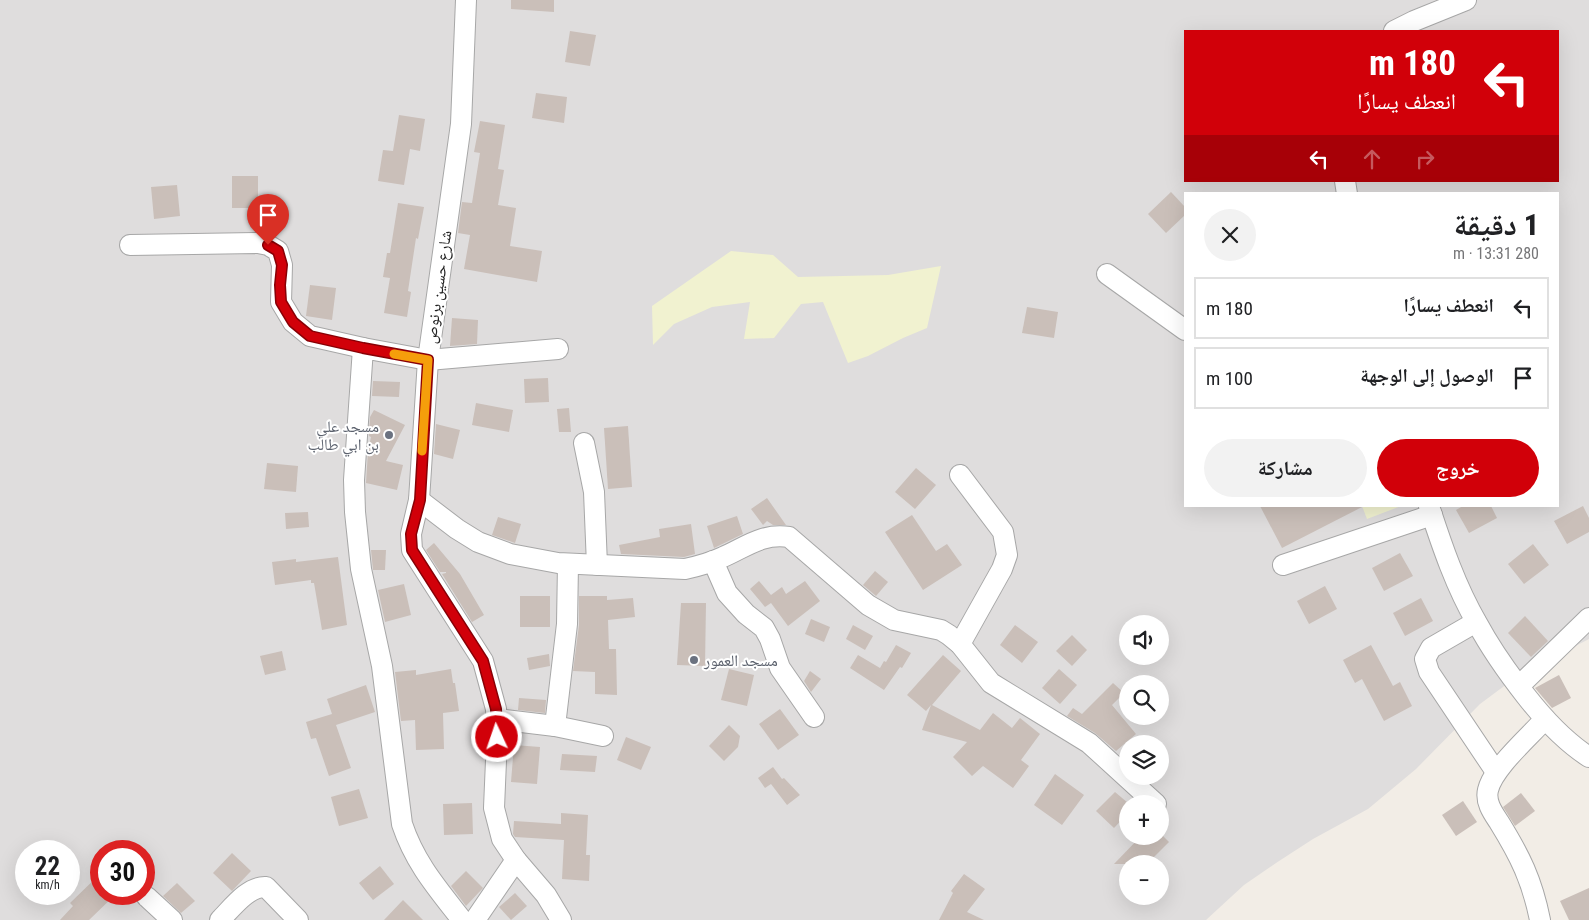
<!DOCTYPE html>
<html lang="ar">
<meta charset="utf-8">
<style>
body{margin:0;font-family:"Roboto Condensed","Noto Naskh Arabic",sans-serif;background:#f2f2f2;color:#202124;direction:rtl;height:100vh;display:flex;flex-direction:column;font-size:19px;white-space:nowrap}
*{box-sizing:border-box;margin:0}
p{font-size:16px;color:#757577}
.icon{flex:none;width:28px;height:28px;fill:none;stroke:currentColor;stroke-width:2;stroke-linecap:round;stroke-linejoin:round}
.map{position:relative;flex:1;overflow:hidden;direction:ltr}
.side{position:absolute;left:1184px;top:192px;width:375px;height:315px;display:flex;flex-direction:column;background:#fff;border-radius:0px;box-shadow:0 5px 20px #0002;direction:rtl}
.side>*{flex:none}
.guide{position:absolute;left:1184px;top:30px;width:375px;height:152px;border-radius:0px;box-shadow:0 5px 20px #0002;direction:rtl;background:#d10009;color:#fff;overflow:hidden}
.fabs{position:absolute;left:1119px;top:615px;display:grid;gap:10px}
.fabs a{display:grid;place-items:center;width:50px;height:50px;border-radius:50%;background:#fff;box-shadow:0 5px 20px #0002;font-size:25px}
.speed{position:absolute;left:15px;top:840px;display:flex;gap:10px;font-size:25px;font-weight:700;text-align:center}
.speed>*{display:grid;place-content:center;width:65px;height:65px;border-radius:50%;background:#fff;box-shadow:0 5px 20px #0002;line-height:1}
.speed small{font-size:12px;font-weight:400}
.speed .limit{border:8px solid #d22;background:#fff;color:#111}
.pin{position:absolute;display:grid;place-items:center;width:42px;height:42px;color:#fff;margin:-51px -21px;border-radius:50% 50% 50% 0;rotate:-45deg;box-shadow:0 0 5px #0007}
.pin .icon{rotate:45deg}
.me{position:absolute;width:55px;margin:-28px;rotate:357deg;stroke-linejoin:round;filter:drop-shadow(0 0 4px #0008)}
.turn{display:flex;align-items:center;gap:18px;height:105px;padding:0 20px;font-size:22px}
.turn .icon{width:65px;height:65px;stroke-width:2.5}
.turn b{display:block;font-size:35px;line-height:42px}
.lanes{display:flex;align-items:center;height:48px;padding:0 20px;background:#0003;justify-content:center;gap:25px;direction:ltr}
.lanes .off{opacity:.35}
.round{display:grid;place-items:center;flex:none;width:52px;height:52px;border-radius:26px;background:#f2f2f2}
.head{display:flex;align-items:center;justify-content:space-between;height:85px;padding:0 20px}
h1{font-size:30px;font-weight:800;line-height:38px}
.action{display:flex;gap:10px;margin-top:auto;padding:10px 20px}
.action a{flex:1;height:58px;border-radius:30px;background:#d10009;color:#fff;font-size:20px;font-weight:800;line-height:58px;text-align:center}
.action a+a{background:#f2f2f2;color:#202124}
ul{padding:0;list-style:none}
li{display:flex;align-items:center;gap:15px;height:62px;margin:0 10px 8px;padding:0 10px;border:2px solid #e0e0e0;border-radius:0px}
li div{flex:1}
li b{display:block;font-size:19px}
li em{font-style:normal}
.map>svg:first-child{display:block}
.residential{fill:#dfdddd;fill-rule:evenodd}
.farmland{fill:#f1f2d0}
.building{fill:#cabfb9}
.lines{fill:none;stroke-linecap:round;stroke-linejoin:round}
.minor-casing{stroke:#a7a7a7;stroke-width:22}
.minor{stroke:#fff;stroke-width:20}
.route-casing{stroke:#880006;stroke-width:12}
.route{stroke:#d10009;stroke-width:9}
.slow{stroke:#f59e0b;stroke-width:9}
.worship-dot{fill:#6b7280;stroke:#fff;stroke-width:2}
.labels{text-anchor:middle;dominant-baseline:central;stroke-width:4;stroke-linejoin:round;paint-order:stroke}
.street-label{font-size:16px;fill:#202020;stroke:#fff}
.worship-label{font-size:16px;fill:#5b616d;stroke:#fff;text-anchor:end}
</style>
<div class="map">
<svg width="1589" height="920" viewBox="0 0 1589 920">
<rect width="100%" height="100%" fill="#f2ede6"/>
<path class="residential" d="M0 0H1589V639L1519 675 1480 704 1416 769 1368 809 1313 839 1276 863 1244 885 1206 920H0ZM1185 31H1558V181H1185ZM1185 194H1558V506H1185ZM1128 624H1160V656H1128ZM1128 684H1160V716H1128ZM1128 744H1160V776H1128ZM1128 804H1160V836H1128ZM26 851H69V894H26ZM101 851H144V894H101ZM1128 864H1160V896H1128Z"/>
<g class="farmland">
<path d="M731 251 773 255 798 277 888 275 941 266 927 328 903 338 868 356 848 363 823 302 801 304 774 338 744 339 750 302 712 307 674 324 653 345 652 306Z"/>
<path d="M1362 506H1401L1367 519Z"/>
</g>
<g class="building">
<path d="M511 0H554V12L511 9Z"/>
<path d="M570 31 596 35 590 66 565 62Z"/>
<path d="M536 93 567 97 564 123 532 118Z"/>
<path d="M399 115 425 119 420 151 410 149 404 185 378 181 383 150 393 151Z"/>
<path d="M480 121 505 125 498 169 504 170 498 205 516 208 510 246 542 251 537 282 464 269 470 235 458 233 462 202 472 203 480 153 474 152Z"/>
<rect x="232" y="176" width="26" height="32"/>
<path d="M177 185 180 216 154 219 151 187Z"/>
<path d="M1171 192 1185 207V215L1166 233 1148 214Z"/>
<path d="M398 203 424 207 418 239 416 238 408 291 411 292 407 317 384 313 390 278 383 277 387 253H390Z"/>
<path d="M310 285 336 288 332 320 306 316Z"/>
<path d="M1027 307 1058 312 1054 338 1022 333Z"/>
<path d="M452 318 478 320 477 344 450 346Z"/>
<path d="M548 378 549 402 525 403 524 379Z"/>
<path d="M373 381 400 382 399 397 372 396Z"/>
<path d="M476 403 513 410 509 432 472 425Z"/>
<path d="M569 408 571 432H559L557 409Z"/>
<path d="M374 410 405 425 386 461 403 465 397 490 366 483 368 451 371 437 369 436 370 417Z"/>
<path d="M436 424 460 430 453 459 434 454Z"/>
<path d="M628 426 632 487 608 489 604 428Z"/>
<path d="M267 463 298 466 296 492 264 489Z"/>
<path d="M916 468 936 485 915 509 895 492Z"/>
<path d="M767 498 786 525H773L767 521 763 525 751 509Z"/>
<path d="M1260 506H1364L1282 548Z"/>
<path d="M1463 506H1491L1497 518 1469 533 1456 510Z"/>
<path d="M1583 506 1589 518V532L1567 544 1554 521Z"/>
<path d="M308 512 309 527 286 529 285 513Z"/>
<path d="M912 515 936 551 947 544 962 565 923 590 885 532Z"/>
<path d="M737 516 743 534 714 548 707 526Z"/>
<path d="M498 517 521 524 515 543 492 535Z"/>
<path d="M691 524 695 554 684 557 621 554 619 545 660 537 659 529Z"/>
<path d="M434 543 460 574 484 615 472 622 442 574 446 573V572H440L426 550Z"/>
<path d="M1533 544 1549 565 1524 584 1508 564Z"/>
<path d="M371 550H386L385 570H373Z"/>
<path d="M1400 553 1413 576 1384 591 1372 568Z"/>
<path d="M338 557 347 625 322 630 314 583H311V580L275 585 272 562 296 559V562Z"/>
<path d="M875 571 888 582 876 596 863 585Z"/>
<path d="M759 581 771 595 782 587 786 594 805 581 820 601 788 626 771 603 765 607 750 589Z"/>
<path d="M404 584 411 615 385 622 378 590Z"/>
<path d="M1325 586 1337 609 1309 624 1297 601Z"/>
<rect x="520" y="596" width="30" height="31"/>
<path d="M579 596H607V600L633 598 635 617 608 620 609 649H616L617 695 595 694V672L573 671 579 625Z"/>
<path d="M1421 598 1433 621 1405 636 1393 613Z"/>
<path d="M681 603H706L705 666 677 665Z"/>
<path d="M1525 616 1548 641 1531 657 1508 633Z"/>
<path d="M811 619 830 627 824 642 805 634Z"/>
<path d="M853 625 873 636 865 650 846 639Z"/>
<path d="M1015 625 1038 642 1022 663 1000 645Z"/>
<path d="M1072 635 1087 650 1072 666 1056 651Z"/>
<path d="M896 645 911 653 902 668 900 667 884 690 850 668 858 655 880 668 884 661 886 662Z"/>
<path d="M1371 645 1393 686 1400 682 1412 706 1384 721 1362 679 1355 683 1343 660Z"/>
<path d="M282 651 286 670 265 675 260 656Z"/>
<path d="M549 654 550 666 529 670 527 658Z"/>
<path d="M943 655 961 671 932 705 980 730 993 713 1012 728 1020 718 1040 734 1021 760 1029 766 1013 788 983 766 972 776 953 757 967 742 922 730 931 705 926 711 907 695Z"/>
<path d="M451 669 453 683H455L459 711 443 713 444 749 416 750 415 720 401 721 395 672 416 670V675Z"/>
<path d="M729 669 754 675 747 706 721 700Z"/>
<path d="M1059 669 1077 685 1060 704 1042 688Z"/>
<path d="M810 671 821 679 811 692 804 681Z"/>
<path d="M1559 675 1571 698 1552 708 1535 688Z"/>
<path d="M1113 683 1124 693 1112 705 1136 734 1116 751 1095 733 1067 716 1073 708 1082 714Z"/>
<path d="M366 685 375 712 336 725 351 768 329 776 316 738 311 739 306 722 332 714 327 699Z"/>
<path d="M519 698 546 700 545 713 518 710Z"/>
<path d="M780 709 799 735 778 750 759 724Z"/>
<path d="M729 725 740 736 738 747 724 761 709 746Z"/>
<path d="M626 737 651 747 641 770 617 760Z"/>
<path d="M514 745 540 747 537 784 511 782Z"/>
<path d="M562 754 597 756 595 772 560 770Z"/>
<path d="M773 767 782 779 784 778 800 795 787 805 771 784 765 788 758 778Z"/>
<path d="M1055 774 1084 795 1062 825 1034 805Z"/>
<path d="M359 789 368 818 339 826 331 797Z"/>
<path d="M1115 792 1128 803V813L1114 828 1096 811Z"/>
<path d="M1521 793 1535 811 1515 826 1503 807Z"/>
<path d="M1463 801 1477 822 1456 836 1442 815Z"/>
<path d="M472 803 473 834 444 835 443 804Z"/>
<path d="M561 813 588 815 586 855H590L589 881 562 879 564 840 515 837 513 834 514 821 561 824Z"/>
<path d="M1141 836H1163L1169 842 1147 864H1114Z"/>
<path d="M232 853 251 871 232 891 213 873Z"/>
<path d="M380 866 394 884 373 900 359 883Z"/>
<path d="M466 871 483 888 466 906 451 886Z"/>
<path d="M101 873V894H116L89 920H60L73 906 70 903Z"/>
<path d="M964 874 985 889 967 912 984 920H939L953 893 951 891Z"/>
<path d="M177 883 195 901 181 913 163 896Z"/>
<path d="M1589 888V920H1569L1560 901Z"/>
<path d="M515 893 527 906 511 920 499 907Z"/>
<path d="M403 900 423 920H384Z"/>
</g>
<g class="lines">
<defs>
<g id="minor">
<path d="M466 0 461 124 428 360 419 500 411 534 412 550 483 661 496 709 497 737 494 808 502 839 516 860 546 895 561 920"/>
<path d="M1394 31 1414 21 1466 0"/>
<path d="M1345 181 1347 194"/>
<path d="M130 245 258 243 268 245 278 251 282 265 281 302 293 322 310 336 363 348"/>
<path d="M1107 274 1185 330"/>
<path d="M584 443 594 492 597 565"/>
<path d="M419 500 457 529 478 542 510 554 558 563 685 569C699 566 710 563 723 557 746 547 762 533 789 537L868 605 894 620 941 630 949 635 960 644 991 683 1089 743 1156 804"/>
<path d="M1429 506C1442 546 1456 587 1477 623 1491 649 1508 673 1526 696 1544 719 1564 741 1589 757"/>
<path d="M713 561 727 593 746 614 764 628 770 639 780 668 814 717"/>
<path d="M1283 565 1432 515"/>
<path d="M1476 622 1431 648 1425 659 1429 672 1496 772"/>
<path d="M960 644 1002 569 1007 555 1003 532 960 475"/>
<path d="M1519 686 1589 618"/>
<path d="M497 719 555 726 603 736"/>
<path d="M555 726 567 624 568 564"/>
<path d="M147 897 172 920"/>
<path d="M220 920C232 908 248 886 266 887L298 920"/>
<path d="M462 920C437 888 415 863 402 824L382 666 361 569 355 512 354 480 363 348 428 360 558 349"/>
<path d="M475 920 516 860"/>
<path d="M1540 920C1532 880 1520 856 1499 822 1493 813 1485 802 1488 790 1493 768 1529 737 1545 719"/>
</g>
</defs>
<use href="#minor" class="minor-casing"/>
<use href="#minor" class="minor"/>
</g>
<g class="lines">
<defs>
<path id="route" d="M268 245 278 251 282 265 280 285 281 302 293 322 310 336 363 348 428 360 420 500 411 534 412 550 483 661 496 709 497 737"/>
</defs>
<use href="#route" class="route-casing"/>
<use href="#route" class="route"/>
<path class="slow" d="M394 354 428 360 422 451"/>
</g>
<g class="worship-dot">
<circle cx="389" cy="435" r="5"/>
<circle cx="694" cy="660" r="5"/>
</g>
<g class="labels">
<g class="street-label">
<text transform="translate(438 287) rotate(-82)">شارع حسين برنوص</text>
</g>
<g class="worship-label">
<text x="379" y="426">مسجد علي<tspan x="379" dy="18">بن ابي طالب</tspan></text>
<text x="704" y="660" text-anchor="start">مسجد العمور</text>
</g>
</g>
</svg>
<div class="fabs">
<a><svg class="icon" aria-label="sound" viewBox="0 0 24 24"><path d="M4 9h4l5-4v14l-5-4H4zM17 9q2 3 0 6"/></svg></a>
<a><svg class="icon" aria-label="search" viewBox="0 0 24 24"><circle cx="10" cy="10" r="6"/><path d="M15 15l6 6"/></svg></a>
<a><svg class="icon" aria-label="layers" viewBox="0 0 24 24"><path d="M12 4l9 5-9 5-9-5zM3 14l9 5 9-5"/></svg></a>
<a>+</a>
<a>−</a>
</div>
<div class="speed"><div>22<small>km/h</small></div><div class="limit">30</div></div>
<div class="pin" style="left:268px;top:245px;background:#d93025"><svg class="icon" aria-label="arrive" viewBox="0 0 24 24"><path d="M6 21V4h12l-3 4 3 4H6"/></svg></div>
<svg class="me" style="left:497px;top:737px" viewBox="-20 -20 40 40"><circle r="17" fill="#d10009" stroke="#fff" stroke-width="3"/><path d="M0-11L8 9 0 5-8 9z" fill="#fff"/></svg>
<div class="guide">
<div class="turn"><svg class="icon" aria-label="left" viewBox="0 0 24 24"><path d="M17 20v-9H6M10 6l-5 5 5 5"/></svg><div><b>180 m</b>انعطف يسارًا</div></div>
<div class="lanes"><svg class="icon" aria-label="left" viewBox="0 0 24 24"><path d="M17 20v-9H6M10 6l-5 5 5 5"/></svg><svg class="icon off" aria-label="ahead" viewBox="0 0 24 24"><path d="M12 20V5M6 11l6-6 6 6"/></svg><svg class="icon off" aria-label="right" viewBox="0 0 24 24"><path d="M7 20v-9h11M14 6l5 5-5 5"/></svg></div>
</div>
<section class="side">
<div class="head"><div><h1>1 دقيقة</h1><p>280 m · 13:31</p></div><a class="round"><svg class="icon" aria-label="close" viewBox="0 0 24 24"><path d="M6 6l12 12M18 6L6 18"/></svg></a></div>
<ul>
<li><svg class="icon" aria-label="left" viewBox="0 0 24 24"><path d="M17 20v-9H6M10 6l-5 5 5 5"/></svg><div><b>انعطف يسارًا</b></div><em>180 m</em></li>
<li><svg class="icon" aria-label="arrive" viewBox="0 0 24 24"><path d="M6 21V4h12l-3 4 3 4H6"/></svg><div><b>الوصول إلى الوجهة</b></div><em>100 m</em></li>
</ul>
<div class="action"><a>خروج</a><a>مشاركة</a></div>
</section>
</div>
